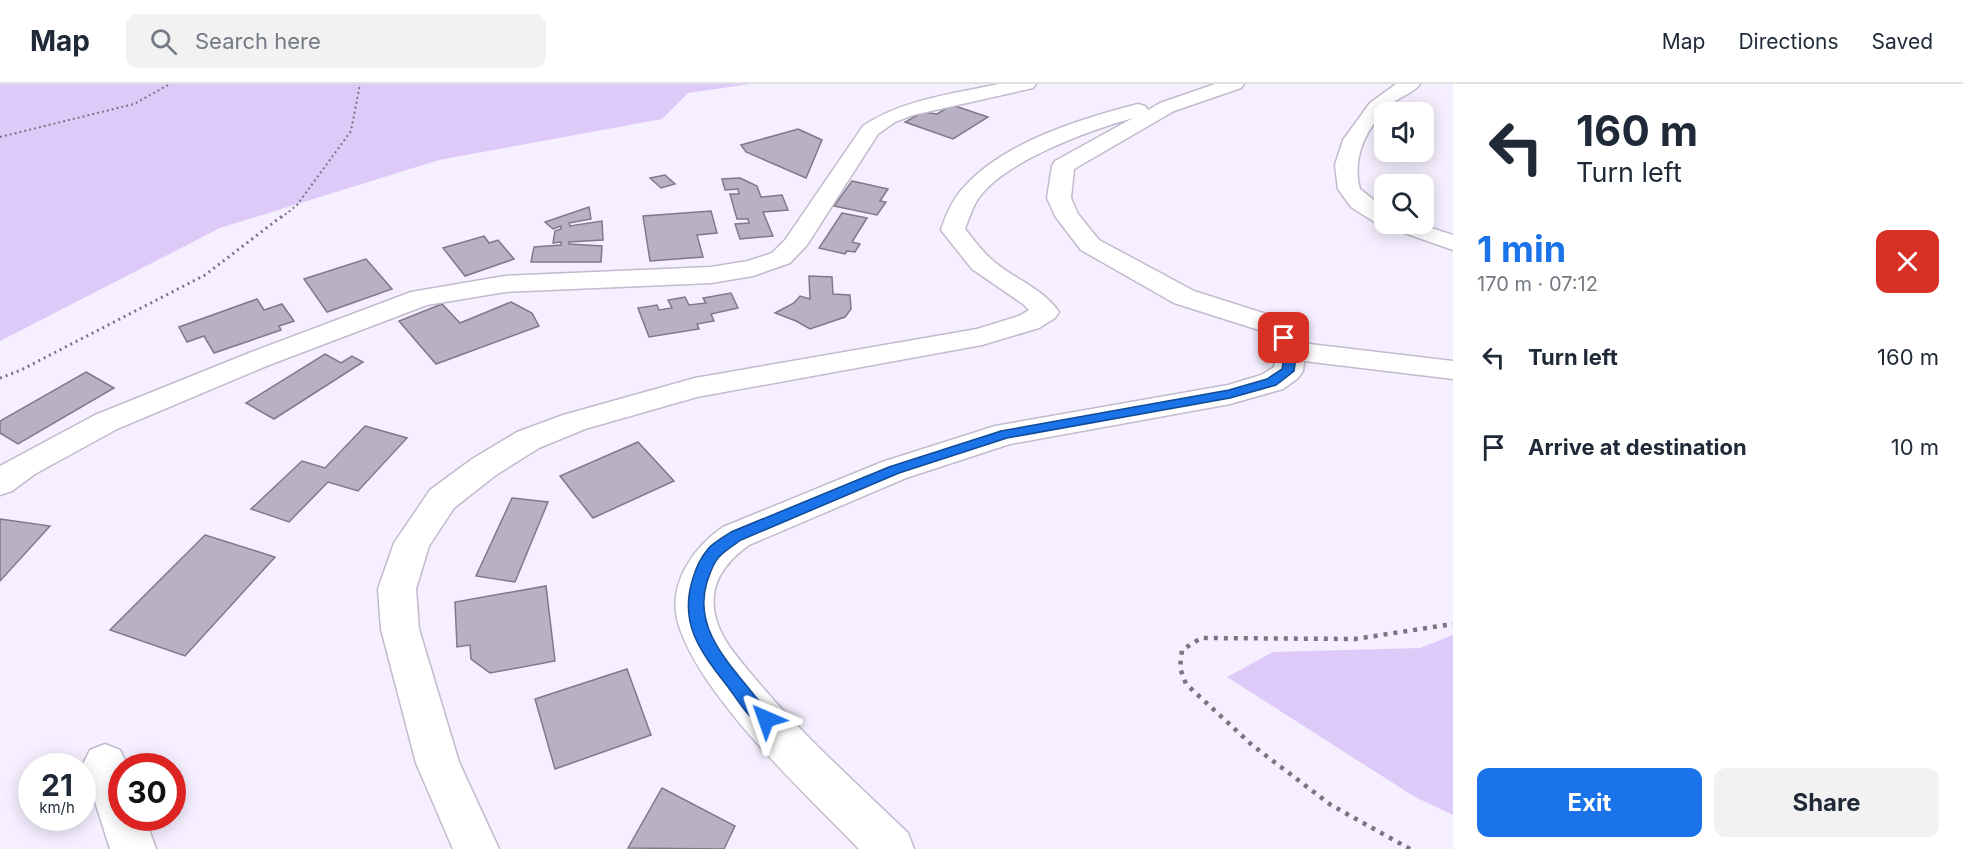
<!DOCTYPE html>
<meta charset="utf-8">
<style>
body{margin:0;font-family:Inter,sans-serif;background:#f2f2f3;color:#1f2937;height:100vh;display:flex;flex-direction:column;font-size:22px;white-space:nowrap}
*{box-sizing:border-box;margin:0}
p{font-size:20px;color:#747a83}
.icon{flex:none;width:33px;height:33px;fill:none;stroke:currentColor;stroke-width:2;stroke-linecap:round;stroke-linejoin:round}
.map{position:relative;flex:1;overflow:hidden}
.details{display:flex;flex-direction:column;background:#fff;width:510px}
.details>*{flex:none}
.banner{background:#fff;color:#1f2937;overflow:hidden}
.buttons{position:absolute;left:1374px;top:18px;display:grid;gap:12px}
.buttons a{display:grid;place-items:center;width:60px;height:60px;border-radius:12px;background:#fff;box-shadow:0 3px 15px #0003;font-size:30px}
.speed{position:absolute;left:18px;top:669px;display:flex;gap:12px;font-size:30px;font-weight:700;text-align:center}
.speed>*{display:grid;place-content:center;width:78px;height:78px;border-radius:50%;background:#fff;box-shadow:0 3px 15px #0003;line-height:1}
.speed small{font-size:15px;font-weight:400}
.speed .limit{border:9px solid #d22;background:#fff;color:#111}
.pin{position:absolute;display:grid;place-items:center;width:51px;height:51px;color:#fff;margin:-26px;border-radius:12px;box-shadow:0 3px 9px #0006}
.me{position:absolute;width:66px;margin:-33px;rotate:317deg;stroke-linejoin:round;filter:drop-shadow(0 0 4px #0008)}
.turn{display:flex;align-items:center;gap:21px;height:126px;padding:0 24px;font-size:27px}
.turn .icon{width:78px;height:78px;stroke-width:2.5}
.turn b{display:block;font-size:42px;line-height:51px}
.round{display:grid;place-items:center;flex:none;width:63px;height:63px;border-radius:12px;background:#f2f2f3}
.overview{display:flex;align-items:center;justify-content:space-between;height:102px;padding:0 24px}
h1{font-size:36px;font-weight:700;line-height:45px;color:#1a73e8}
.action{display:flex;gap:12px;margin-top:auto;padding:12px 24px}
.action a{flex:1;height:69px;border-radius:12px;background:#1a73e8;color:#fff;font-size:24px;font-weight:700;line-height:69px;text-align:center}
.action a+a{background:#f2f2f3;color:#1f2937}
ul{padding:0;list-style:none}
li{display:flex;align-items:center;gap:18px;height:90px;padding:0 24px}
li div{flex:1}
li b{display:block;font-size:22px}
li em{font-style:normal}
header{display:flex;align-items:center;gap:36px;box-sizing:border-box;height:84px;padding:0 30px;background:#fff;border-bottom:2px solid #e0e1e3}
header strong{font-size:28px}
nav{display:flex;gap:33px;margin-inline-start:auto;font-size:21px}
.search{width:420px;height:54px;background:#f2f2f3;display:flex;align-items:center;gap:15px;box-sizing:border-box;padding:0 21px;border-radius:12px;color:#747a83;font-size:22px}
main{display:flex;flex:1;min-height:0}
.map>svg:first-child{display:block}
.green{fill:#ddcaf9}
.building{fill:#b8b0c3;stroke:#7f798a;stroke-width:1.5}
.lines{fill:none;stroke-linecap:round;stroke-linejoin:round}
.street-casing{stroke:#c2bacd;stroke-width:3}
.path-far2{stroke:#797580;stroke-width:2;stroke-dasharray:2 3;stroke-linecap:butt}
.path-far1{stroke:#797580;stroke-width:3;stroke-dasharray:2 4;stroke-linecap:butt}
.path{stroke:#797580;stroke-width:4.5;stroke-dasharray:4 6;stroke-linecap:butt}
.street{fill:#fff;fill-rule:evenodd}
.route{fill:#1a73e8;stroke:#114b97;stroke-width:1.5}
</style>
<header>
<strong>Map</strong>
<div class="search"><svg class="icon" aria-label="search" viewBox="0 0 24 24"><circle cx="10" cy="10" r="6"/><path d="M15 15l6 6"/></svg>Search here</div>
<nav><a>Map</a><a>Directions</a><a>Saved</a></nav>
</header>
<main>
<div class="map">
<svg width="1453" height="765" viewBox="0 0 1453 765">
<rect width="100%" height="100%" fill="#f5efff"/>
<g class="green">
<path d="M0 0H750L688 9 662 35 439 76 220 144 0 257Z"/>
<path d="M1453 551V731L1415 713 1227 593 1273 568 1420 564Z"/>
</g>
<g class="building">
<path d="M952 21 988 33 953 55 905 38 923 28 937 30Z"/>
<path d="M798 45 822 56 806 94 746 68 741 61Z"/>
<path d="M665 91 675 100 661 104 650 94Z"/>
<path d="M740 94 757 102 761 113 782 111 788 126 763 128 773 152 740 155 735 140 749 139 748 135H737L730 110H739L738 105 725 106 722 95Z"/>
<path d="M852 97 888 105 880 117 886 118 877 131 834 122Z"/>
<path d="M589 123 591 135 569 139 570 142 602 137 603 156 569 158V160L602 162 601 178H531L534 163 561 161V158L553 159 555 147 561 145V142L553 145 545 138Z"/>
<path d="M711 127 717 149 697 151 703 173 650 177 643 132Z"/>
<path d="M842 129 867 134 852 158 860 160 855 168 847 167 845 170 819 164Z"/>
<path d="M484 152 489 159 498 156 514 175 465 192 443 164Z"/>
<path d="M366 175 392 205 327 228 304 195Z"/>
<path d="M809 192 832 193 833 210 850 211 851 225 845 233 810 245 796 237 775 229 794 219 800 212 810 215Z"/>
<path d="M731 209 738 224 711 230 714 237 697 240 699 245 649 253 638 224 657 221 659 226 672 224 668 216 685 213 689 221 706 219 703 214Z"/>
<path d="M257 215 264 226 282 220 294 237 279 242 281 246 214 269 204 252 187 258 179 243Z"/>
<path d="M511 218 532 229 539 242 436 280 399 237 442 220 460 239Z"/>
<path d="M325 270 341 279 352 272 363 278 274 335 246 319Z"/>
<path d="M86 288 114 304 18 360 0 349V337Z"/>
<path d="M365 342 407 354 358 407 328 398 289 438 251 425 302 377 325 384Z"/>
<path d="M638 358 674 397 593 434 560 392Z"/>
<path d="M512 414 548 418 515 498 476 492Z"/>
<path d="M0 435 50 442 0 497Z"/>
<path d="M205 451 275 473 185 572 110 546Z"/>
<path d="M546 502 555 577 490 589 471 575 470 561 457 563 455 518Z"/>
<path d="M627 585 651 651 555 685 535 615Z"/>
<path d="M662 704 735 742 724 765 628 764Z"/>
</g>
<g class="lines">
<defs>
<g id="street">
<path d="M999 0H1036L1033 4 913 31 895 38 878 50 807 161 790 179 753 192 711 199 505 208 427 221 269 281 117 345 35 390 12 407 0 411V382L95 331 249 269 411 208 505 192 711 183 748 177 772 169 785 156 863 42C903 15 953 10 999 0Z"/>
<path d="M1215 0H1244L1241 4 1174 27 1074 85 1071 114 1078 130 1099 156 1194 207 1279 234 1294 248 1301 259 1453 277V295L1304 277 1303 287 1298 294 1283 305 1230 320 1010 360 906 394 749 461C724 479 707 502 716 535 722 557 739 575 753 592 800 649 855 698 908 749L914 765H859C806 710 695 608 677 535 669 497 695 462 723 443L882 378 995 342 1228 301 1261 291 1274 283 1277 267 1272 258 1259 246 1174 219 1081 166 1055 132 1047 114 1052 82 1055 77 1133 34C1090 46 1004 77 978 115 972 124 969 135 965 145 973 155 981 166 990 174 1012 195 1041 202 1059 228L1055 234 1039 244 982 261 697 313 585 345 539 364 496 391 454 424 429 462 416 505 419 545 459 678 499 765H453L416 679 381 545 378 505 394 459 430 406 472 375 517 348 563 331 695 294 977 245 1019 232 1029 226 1023 220 972 185 941 146C946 130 953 114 965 102 1004 58 1083 34 1138 20L1145 22 1148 26 1160 19Z"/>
<path d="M1396 0H1420C1414 9 1401 12 1393 19 1368 40 1351 72 1360 105L1384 124V140H1419L1453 151V166L1376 139 1351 123 1338 105 1335 81 1343 56 1370 19Z"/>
<path d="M105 660 120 666 128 682H122V734H145L156 765H110L83 680 90 666Z"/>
</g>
</defs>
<use href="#street" class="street-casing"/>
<g class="path-far2">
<path d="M0 53 134 20 170 0"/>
<path d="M281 134 297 121 351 47 360 0"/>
</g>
<path class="path-far1" d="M0 294 21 286 205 191 282 132"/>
<path class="path" d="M1410 765 1331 721 1252 661 1186 600 1180 584 1182 566 1201 554 1355 555 1453 540"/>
<use href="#street" class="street"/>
</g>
<path class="route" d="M1284 251 1288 252 1297 267 1294 287 1276 301 1230 314 1007 354 899 389 741 456C734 461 725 466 719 473 713 479 710 489 707 498 693 543 727 577 754 611 760 619 770 626 774 635L772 641 766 643C749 637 738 616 728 603 701 568 678 540 693 494 696 484 702 472 708 465 714 458 724 453 731 448L889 383 1001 347 1229 306 1267 295 1282 285 1285 267 1278 254Z"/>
</svg>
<div class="buttons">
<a><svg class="icon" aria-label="sound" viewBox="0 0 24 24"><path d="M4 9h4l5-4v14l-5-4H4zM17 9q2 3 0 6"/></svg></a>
<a><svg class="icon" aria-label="search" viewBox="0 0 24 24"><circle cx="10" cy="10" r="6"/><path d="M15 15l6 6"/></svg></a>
</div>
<div class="speed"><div>21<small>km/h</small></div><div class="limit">30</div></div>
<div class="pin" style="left:1284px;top:254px;background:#d93025"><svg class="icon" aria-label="arrive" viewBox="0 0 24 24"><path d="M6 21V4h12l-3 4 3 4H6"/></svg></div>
<svg class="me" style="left:766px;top:635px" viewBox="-20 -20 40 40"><path d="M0-17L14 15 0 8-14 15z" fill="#1a73e8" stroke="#fff" stroke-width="4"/></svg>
</div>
<section class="details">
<div class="banner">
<div class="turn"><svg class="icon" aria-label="left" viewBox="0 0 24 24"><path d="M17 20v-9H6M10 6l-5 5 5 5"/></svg><div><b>160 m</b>Turn left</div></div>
</div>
<div class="overview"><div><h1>1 min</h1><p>170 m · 07:12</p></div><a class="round" style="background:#d93025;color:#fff"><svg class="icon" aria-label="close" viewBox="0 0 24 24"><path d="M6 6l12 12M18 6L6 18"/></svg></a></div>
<ul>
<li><svg class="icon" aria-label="left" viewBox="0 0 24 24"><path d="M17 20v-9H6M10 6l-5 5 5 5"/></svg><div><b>Turn left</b></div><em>160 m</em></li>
<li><svg class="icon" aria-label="arrive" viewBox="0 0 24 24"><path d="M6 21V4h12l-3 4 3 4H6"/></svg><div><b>Arrive at destination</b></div><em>10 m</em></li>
</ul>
<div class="action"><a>Exit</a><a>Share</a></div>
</section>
</main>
